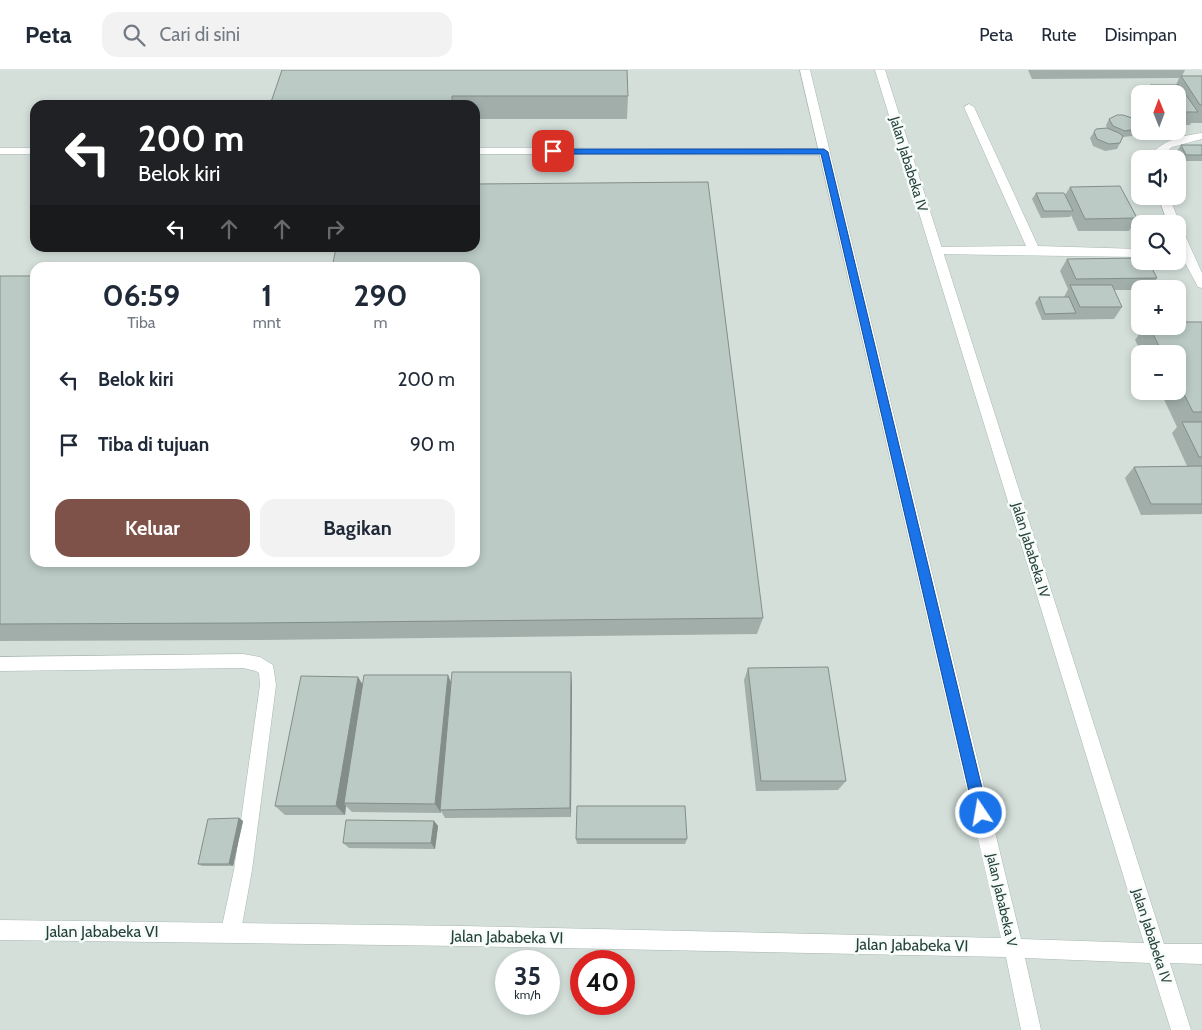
<!DOCTYPE html>
<html lang="id">
<meta charset="utf-8">
<style>
body{margin:0;font-family:Cabin,sans-serif;background:#f2f2f3;color:#1f2937;height:100vh;display:flex;flex-direction:column;font-size:19px;white-space:nowrap}
*{box-sizing:border-box;margin:0}
p{font-size:16px;color:#747a83}
.icon{flex:none;width:28px;height:28px;fill:none;stroke:currentColor;stroke-width:2;stroke-linecap:round;stroke-linejoin:round}
.map{position:relative;flex:1;overflow:hidden}
.drawer{position:absolute;left:30px;top:192px;width:450px;height:305px;display:flex;flex-direction:column;background:#fff;border-radius:15px;box-shadow:0 2px 8px #0003}
.drawer>*{flex:none}
.guide{position:absolute;left:30px;top:30px;width:450px;height:152px;border-radius:15px;box-shadow:0 2px 8px #0003;background:#202124;color:#fff;overflow:hidden}
.needle{width:32px;rotate:359deg}
.buttons{position:absolute;left:1131px;top:15px;display:grid;gap:10px}
.buttons a{display:grid;place-items:center;width:55px;height:55px;border-radius:10px;background:#fff;box-shadow:0 2px 8px #0003;font-size:25px}
.speed{position:absolute;left:495px;top:880px;display:flex;gap:10px;font-size:25px;font-weight:700;text-align:center}
.speed>*{display:grid;place-content:center;width:65px;height:65px;border-radius:50%;background:#fff;box-shadow:0 2px 8px #0003;line-height:1}
.speed small{font-size:12px;font-weight:400}
.speed .limit{border:8px solid #d22;background:#fff;color:#111}
.pin{position:absolute;display:grid;place-items:center;width:42px;height:42px;color:#fff;margin:-21px;border-radius:10px;box-shadow:0 2px 8px #0006}
.me{position:absolute;width:55px;margin:-28px;rotate:348deg;stroke-linejoin:round;filter:drop-shadow(0 0 4px #0008)}
.turn{display:flex;align-items:center;gap:18px;height:105px;padding:0 25px;font-size:22px}
.turn .icon{width:65px;height:65px;stroke-width:2.5}
.turn b{display:block;font-size:35px;line-height:42px}
.lanes{display:flex;align-items:center;height:48px;padding:0 25px;background:#0003;justify-content:center;gap:25px;direction:ltr}
.lanes .off{opacity:.35}
.eta{display:flex;justify-content:space-evenly;align-items:center;height:85px;text-align:center}
.eta b{font-size:30px;font-weight:800;line-height:35px}
.cta{display:flex;gap:10px;margin-top:auto;padding:10px 25px}
.cta a{flex:1;height:58px;border-radius:15px;background:#7f5249;color:#fff;font-size:20px;font-weight:800;line-height:58px;text-align:center}
.cta a+a{background:#f2f2f3;color:#1f2937}
ul{padding:0;list-style:none}
li{display:flex;align-items:center;gap:15px;height:65px;padding:0 25px}
li div{flex:1}
li b{display:block;font-size:19px}
li em{font-style:normal}
header{display:flex;align-items:center;gap:30px;box-sizing:border-box;height:70px;padding:0 25px;background:#fff;border-bottom:1px solid #e0e1e3}
header strong{font-size:24px}
nav{display:flex;gap:28px;margin-inline-start:auto;font-size:18px}
.search{width:350px;height:45px;background:#f2f2f3;display:flex;align-items:center;gap:12px;box-sizing:border-box;padding:0 18px;border-radius:15px;color:#747a83;font-size:19px}
.map>svg:first-child{display:block}
.built{fill:#d4dfda;fill-rule:evenodd}
.lines{fill:none;stroke-linecap:round;stroke-linejoin:round}
.service-casing{stroke:#a8b8b2;stroke-width:1}
.tertiary-casing{stroke:#a8b8b2;stroke-width:1}
.service{fill:#fff;fill-rule:evenodd}
.tertiary{fill:#fff;fill-rule:evenodd}
.wall{fill:#a1aea9}
.shaded-wall{fill:#838d89}
.building{fill:#bbcac4;stroke:#838d89}
.route{fill:#1a73e8;stroke:#114b97}
.labels{text-anchor:middle;dominant-baseline:central;stroke-width:5;stroke-linejoin:round;paint-order:stroke}
.street-label{font-size:14px;fill:#24423a;stroke:#f7fbf9}
.near-street-label{font-size:16px;fill:#24423a;stroke:#f7fbf9}
</style>
<header>
<strong>Peta</strong>
<div class="search"><svg class="icon" aria-label="search" viewBox="0 0 24 24"><circle cx="10" cy="10" r="6"/><path d="M15 15l6 6"/></svg>Cari di sini</div>
<nav><a>Peta</a><a>Rute</a><a>Disimpan</a></nav>
</header>
<div class="map">
<svg width="1202" height="960" viewBox="0 0 1202 960">
<rect width="100%" height="100%" fill="#e6efeb"/>
<path class="built" d="M0 0H1202V960H0ZM1140 24H1178V61H1140ZM35 35H475V178H35ZM1140 89H1178V126H1140ZM1140 154H1178V191H1140ZM35 198H475V492H35ZM1140 219H1178V256H1140ZM1140 284H1178V321H1140ZM506 891H549V934H506ZM581 891H624V934H581Z"/>
<g class="lines">
<defs>
<g id="service">
<path d="M969 34 974 37 1038 176 1140 179V187L933 184 931 181 937 177 1026 176 964 37Z"/>
<path d="M1202 63V69L1172 77 1159 89H1148C1161 70 1180 66 1202 63Z"/>
<rect x="0" y="78" width="35" height="6"/>
<path d="M475 78 824 79 829 82 824 85 475 84Z"/>
<path d="M1158 126H1169L1180 154 1178 157V154H1168Z"/>
<path d="M1178 159 1184 163 1202 203V218L1198 217 1182 187H1178Z"/>
<path d="M243 584 260 587 273 595 276 615 252 800 241 861 238 868 231 871 224 868 221 861 234 800 260 615 259 603 256 601 243 598 0 601V587Z"/>
</g>
<path id="tertiary" d="M800 0H810L1021 869 1144 873 875 0H885L1164 874H1202V894L1170 893 1191 960H1171L1150 893 1025 888 1041 960H1021L1006 887 462 876 0 870V850L462 856 1001 868Z"/>
</defs>
<use href="#service" class="service-casing"/>
<use href="#tertiary" class="tertiary-casing"/>
<use href="#service" class="service"/>
<use href="#tertiary" class="tertiary"/>
</g>
<g class="wall">
<path d="M282 0 628 26 627 49H475V35H270Z"/>
<path d="M1028 0H1185L1182 6H1202V53H1191L1190 55H1178V24H1145L1150 15H1176L1179 8 1032 9Z"/>
<path d="M1109 49 1136 59 1132 66 1123 67 1117 79 1105 81 1093 76 1090 68 1094 62 1107 58 1106 55Z"/>
<path d="M1181 75H1202V91H1182L1177 81Z"/>
<path d="M1070 117 1137 148 1129 161H1078L1071 145 1070 147 1041 148 1032 129 1036 123 1065 125Z"/>
<path d="M1067 189 1157 208 1150 219H1140V220H1114L1122 237 1114 249 1042 250 1035 233 1039 227H1064L1068 219 1060 201Z"/>
<path d="M0 206 475 492 763 548 757 564 263 570 0 571Z"/>
<path d="M1202 252V444L1141 445 1125 408 1134 397 1187 396 1172 363 1177 357 1160 321H1178V284H1142L1135 270 1145 256H1178Z"/>
<path d="M748 598 846 711 838 720 756 721 744 610Z"/>
<path d="M358 607 363 615 451 612 572 614 571 747 445 748 441 741V743L352 742 346 736 345 745H285L275 736Z"/>
<path d="M239 748 243 751 233 796H202L198 794Z"/>
<path d="M434 751 438 756 435 779 349 778 343 773Z"/>
<path d="M576 769H687L685 774H577Z"/>
</g>
<g class="shaded-wall">
<path d="M571 602 572 614 571 747 570 738Z"/>
<path d="M448 605 453 617 440 740 441 743 435 734Z"/>
<path d="M358 607 365 619 344 733 346 736 345 745 336 736Z"/>
<path d="M239 748 243 751 233 796 229 794Z"/>
<path d="M434 751 438 756 435 779 431 773Z"/>
</g>
<g class="building">
<path d="M282 0H627L628 26H452V35H270Z"/>
<path d="M1181 6H1202V35H1200Z"/>
<path d="M1150 15H1179L1198 42H1178V24H1156Z"/>
<path d="M1117 45H1123L1135 49 1138 53 1136 59 1125 61 1113 56 1109 49Z"/>
<path d="M1107 58 1119 63 1123 66 1120 73 1109 74 1097 69 1094 62 1096 59Z"/>
<path d="M1181 75H1202V85H1186Z"/>
<path d="M708 112 763 548 250 553 0 554V206H35V492H475V198H332L336 178H475V114Z"/>
<path d="M1120 116 1137 148 1085 149 1070 117Z"/>
<path d="M1036 123H1064L1073 141H1044Z"/>
<path d="M1140 188V191H1148L1157 208 1076 209 1067 189Z"/>
<path d="M1070 215H1112L1122 237H1080Z"/>
<path d="M1039 227H1069L1076 243 1045 244Z"/>
<path d="M1178 252H1202V342H1193L1178 312V284H1163L1149 256H1178Z"/>
<path d="M1182 352H1202V387H1199Z"/>
<path d="M1202 396V434H1151L1134 397Z"/>
<path d="M828 597 846 711H761L748 598Z"/>
<path d="M452 602H571L570 738 440 740Z"/>
<path d="M364 605H448L435 734 344 733Z"/>
<path d="M301 606 358 607 336 736H275Z"/>
<path d="M577 736H685L687 769H576Z"/>
<path d="M239 748 229 794H198L208 749Z"/>
<path d="M346 750 434 751 431 773H343Z"/>
</g>
<path class="route" d="M550 79H824L828 82 988 743 986 748 981 750 976 748 974 743 821 84H553L549 81Z"/>
<g class="labels">
<g class="street-label">
<text transform="translate(909 94) rotate(73)">Jalan Jababeka IV</text>
<text transform="translate(1031 480) rotate(73)">Jalan Jababeka IV</text>
<text transform="translate(1002 830) rotate(77)">Jalan Jababeka V</text>
<text transform="translate(1152 866) rotate(72)">Jalan Jababeka IV</text>
</g>
<g class="near-street-label">
<text x="102" y="861">Jalan Jababeka VI</text>
<text transform="translate(507 867) rotate(1)">Jalan Jababeka VI</text>
<text transform="translate(912 875) rotate(1)">Jalan Jababeka VI</text>
</g>
</g>
</svg>
<div class="buttons">
<a><svg class="needle" viewBox="-14 -14 28 28"><path d="M0-13l5 13h-10z" fill="#e53935"/><path d="M0 13l5-13h-10z" fill="#747a83"/></svg></a>
<a><svg class="icon" aria-label="sound" viewBox="0 0 24 24"><path d="M4 9h4l5-4v14l-5-4H4zM17 9q2 3 0 6"/></svg></a>
<a><svg class="icon" aria-label="search" viewBox="0 0 24 24"><circle cx="10" cy="10" r="6"/><path d="M15 15l6 6"/></svg></a>
<a>+</a>
<a>−</a>
</div>
<div class="speed"><div>35<small>km/h</small></div><div class="limit">40</div></div>
<div class="pin" style="left:553px;top:81px;background:#d93025"><svg class="icon" aria-label="arrive" viewBox="0 0 24 24"><path d="M6 21V4h12l-3 4 3 4H6"/></svg></div>
<svg class="me" style="left:981px;top:743px" viewBox="-20 -20 40 40"><circle r="17" fill="#1a73e8" stroke="#fff" stroke-width="3"/><path d="M0-11L8 9 0 5-8 9z" fill="#fff"/></svg>
<div class="guide">
<div class="turn"><svg class="icon" aria-label="left" viewBox="0 0 24 24"><path d="M17 20v-9H6M10 6l-5 5 5 5"/></svg><div><b>200 m</b>Belok kiri</div></div>
<div class="lanes"><svg class="icon" aria-label="left" viewBox="0 0 24 24"><path d="M17 20v-9H6M10 6l-5 5 5 5"/></svg><svg class="icon off" aria-label="ahead" viewBox="0 0 24 24"><path d="M12 20V5M6 11l6-6 6 6"/></svg><svg class="icon off" aria-label="ahead" viewBox="0 0 24 24"><path d="M12 20V5M6 11l6-6 6 6"/></svg><svg class="icon off" aria-label="right" viewBox="0 0 24 24"><path d="M7 20v-9h11M14 6l5 5-5 5"/></svg></div>
</div>
<section class="drawer">
<div class="eta">
<div><b>06:59</b><p>Tiba</p></div>
<div><b>1</b><p>mnt</p></div>
<div><b>290</b><p>m</p></div>
</div>
<ul>
<li><svg class="icon" aria-label="left" viewBox="0 0 24 24"><path d="M17 20v-9H6M10 6l-5 5 5 5"/></svg><div><b>Belok kiri</b></div><em>200 m</em></li>
<li><svg class="icon" aria-label="arrive" viewBox="0 0 24 24"><path d="M6 21V4h12l-3 4 3 4H6"/></svg><div><b>Tiba di tujuan</b></div><em>90 m</em></li>
</ul>
<div class="cta"><a>Keluar</a><a>Bagikan</a></div>
</section>
</div>
